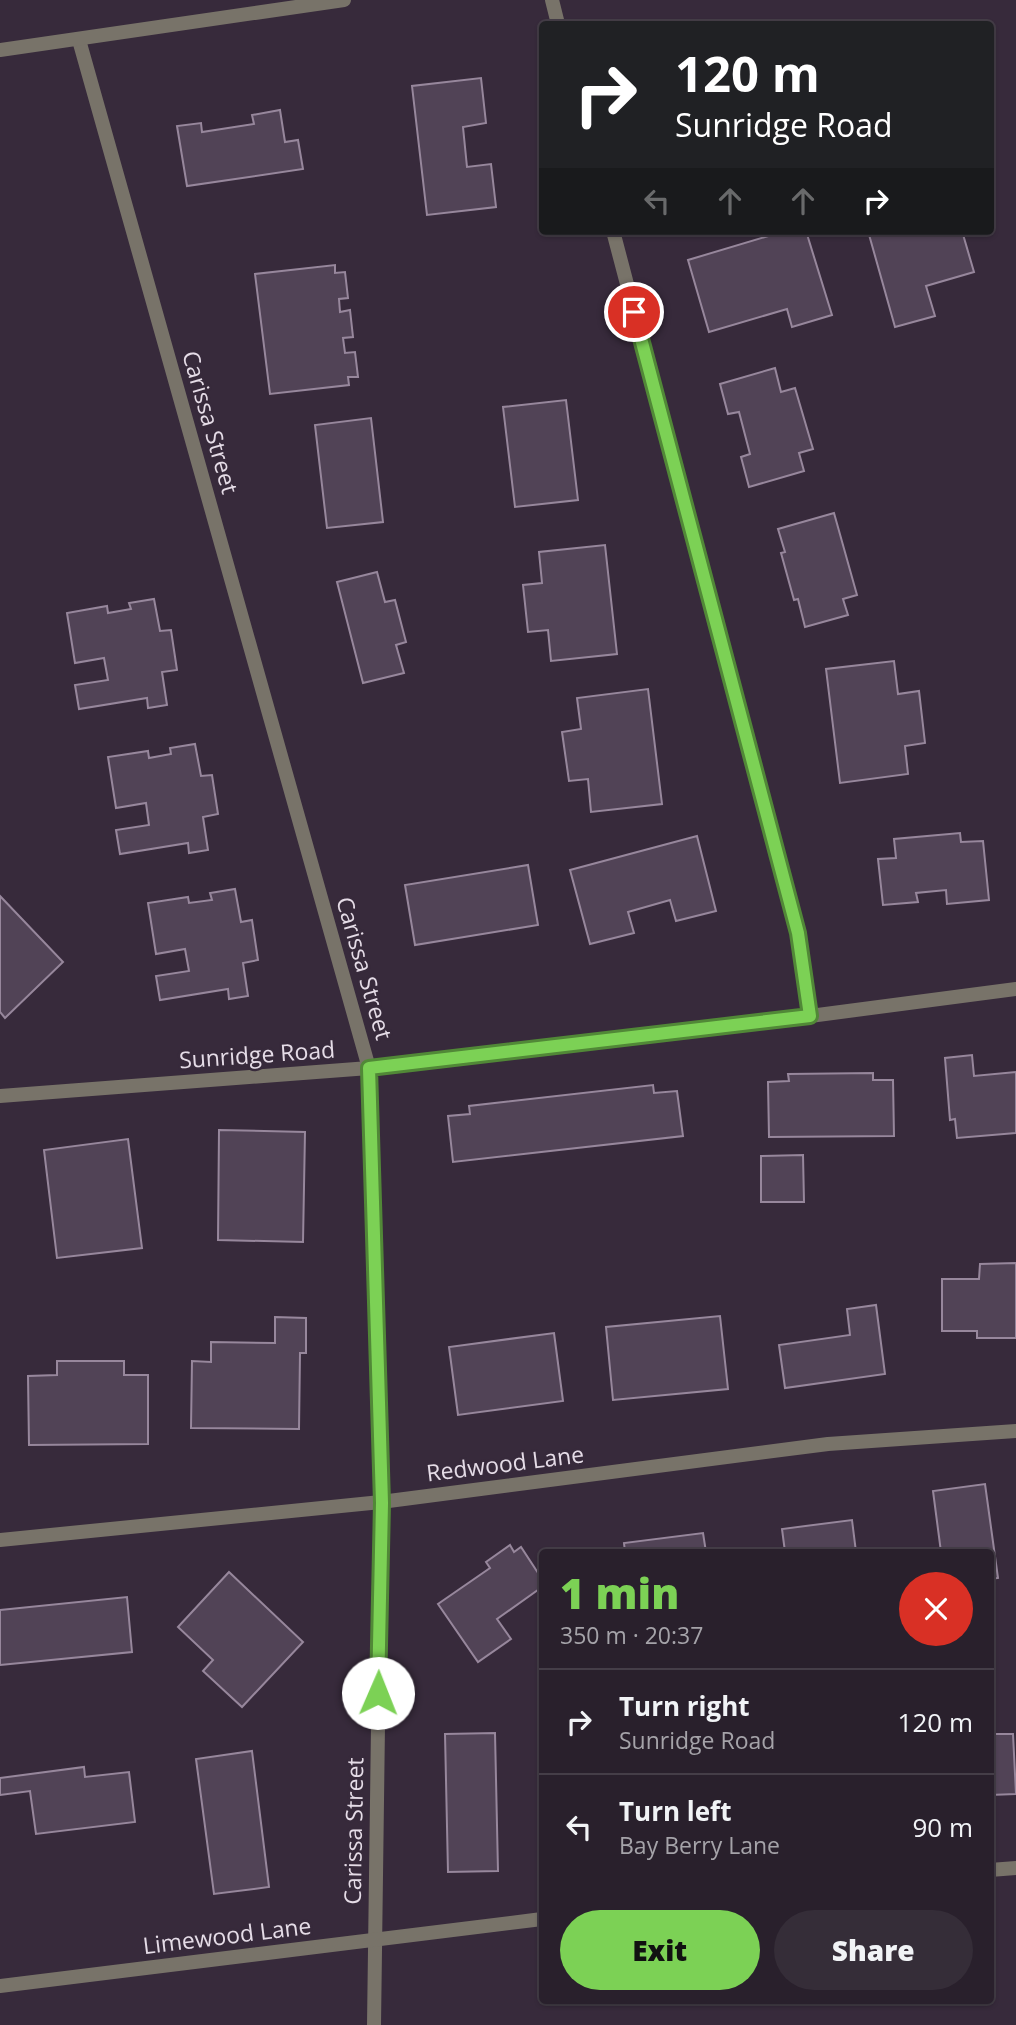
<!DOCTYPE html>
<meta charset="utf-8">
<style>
body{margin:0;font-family:"Open Sans",sans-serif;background:#352d38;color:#f1f3f6;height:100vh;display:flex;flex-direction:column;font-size:26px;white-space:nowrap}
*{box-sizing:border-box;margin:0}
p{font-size:23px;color:#a5a3a9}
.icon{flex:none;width:38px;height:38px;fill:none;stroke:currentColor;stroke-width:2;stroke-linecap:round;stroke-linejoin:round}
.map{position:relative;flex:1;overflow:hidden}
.panel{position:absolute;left:539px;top:1549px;width:455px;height:455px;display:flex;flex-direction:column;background:#29202c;border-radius:7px;box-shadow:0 2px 5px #0004,0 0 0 2px #453e48}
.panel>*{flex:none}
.hud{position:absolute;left:539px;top:21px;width:455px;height:214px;border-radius:7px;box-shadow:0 2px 5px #0004,0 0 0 2px #453e48;background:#202124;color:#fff;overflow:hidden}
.pin{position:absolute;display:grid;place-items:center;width:60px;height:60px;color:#fff;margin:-30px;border:4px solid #fff;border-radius:50%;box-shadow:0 2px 7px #0007}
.me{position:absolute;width:77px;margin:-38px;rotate:1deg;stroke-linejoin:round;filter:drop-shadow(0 0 5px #0008)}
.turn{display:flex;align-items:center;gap:24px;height:147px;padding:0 21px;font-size:32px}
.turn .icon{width:91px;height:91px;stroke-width:2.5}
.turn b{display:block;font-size:49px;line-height:60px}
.lanes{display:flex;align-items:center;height:66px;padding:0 21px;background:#0003;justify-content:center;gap:35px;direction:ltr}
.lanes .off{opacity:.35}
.round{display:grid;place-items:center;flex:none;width:74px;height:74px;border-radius:37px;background:#352d38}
.headline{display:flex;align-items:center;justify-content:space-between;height:119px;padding:0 21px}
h1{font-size:42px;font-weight:800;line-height:52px;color:#7cd155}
.action{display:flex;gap:14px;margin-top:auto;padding:14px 21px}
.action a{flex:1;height:80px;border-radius:42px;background:#7cd155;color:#111;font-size:28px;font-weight:800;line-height:80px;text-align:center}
.action a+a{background:#352d38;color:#f1f3f6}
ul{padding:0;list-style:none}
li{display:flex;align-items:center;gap:21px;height:105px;padding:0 21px;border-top:2px solid #453e48}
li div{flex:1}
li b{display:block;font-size:26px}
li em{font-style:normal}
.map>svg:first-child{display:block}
.building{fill:#514356;stroke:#97879c;stroke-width:2}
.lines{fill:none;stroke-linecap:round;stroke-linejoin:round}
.minor{stroke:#787369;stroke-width:14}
.route-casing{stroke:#518837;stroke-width:18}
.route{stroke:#7cd155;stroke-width:12}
.labels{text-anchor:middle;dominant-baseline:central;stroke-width:5;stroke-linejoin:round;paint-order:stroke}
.street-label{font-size:23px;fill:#e5dce7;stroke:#372a3b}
</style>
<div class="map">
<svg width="1016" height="2025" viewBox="0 0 1016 2025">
<rect width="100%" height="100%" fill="#372a3b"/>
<g class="building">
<path d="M481 78 486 123 463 127 467 167 491 164 496 207 427 215 412 86Z"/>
<path d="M280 110 285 142 298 140 303 169 187 186 177 126 201 123 202 132 254 124 252 115Z"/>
<path d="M785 231H806L832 315 792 327 787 309 709 332 688 260Z"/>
<path d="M868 231H962L974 272 926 286 935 316 895 327Z"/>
<path d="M335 265V273L345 272 348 298 339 299 340 312 350 310 353 337 343 338 345 353 355 352 358 377H348L349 385 270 394 255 274Z"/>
<path d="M775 368 781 392 795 388 813 449 799 453 804 471 749 487 741 457 750 454 739 412 728 414 720 384Z"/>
<path d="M566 400 578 500 515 507 503 407Z"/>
<path d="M371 418 383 522 327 528 315 425Z"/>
<path d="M834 513 857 595 843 599 848 615 805 627 798 599 794 600 781 553 785 552 778 529Z"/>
<path d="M605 545 617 654 551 661 548 630 528 632 523 585 542 583 539 552Z"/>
<path d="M377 572 385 602 395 600 406 642 396 645 404 673 363 683 337 582Z"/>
<path d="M154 599 160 631 171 630 177 670 162 672 167 705 148 708 147 698 79 709 75 685 108 680 104 658 75 663 67 613 107 606 108 613 131 609 129 603Z"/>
<path d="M894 661 898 694 919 691 925 743 905 746 908 774 840 783 826 669Z"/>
<path d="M648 689 662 804 591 812 588 779 569 781 562 732 581 729 577 698Z"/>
<path d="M195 744 201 776 212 775 218 814 203 817 208 850 189 853 188 843 120 854 116 830 149 825 146 803 116 808 108 757 148 751 149 758 171 754 170 748Z"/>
<path d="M960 833 961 842 983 841 989 900 947 904 946 890 916 893 918 902 883 905 878 859 896 858 894 839Z"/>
<path d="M697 836 716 911 676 921 670 900 628 912 634 933 590 944 570 870Z"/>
<path d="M528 865 538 925 415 945 405 885Z"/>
<path d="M235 889 241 922 252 920 258 960 243 963 248 996 229 999 228 989 160 1000 156 976 189 971 185 949 156 954 148 903 188 897 189 903 212 900 210 893Z"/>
<path d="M0 896 63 962 5 1018 0 1012Z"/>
<path d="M972 1055 974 1076 1016 1072V1133L957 1138 955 1119 950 1120 945 1058Z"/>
<path d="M873 1073V1080H893L894 1136 769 1137 768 1082 789 1081 788 1074Z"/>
<path d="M653 1085 654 1093 677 1091 683 1136 453 1162 448 1116 470 1114 469 1106Z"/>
<path d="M219 1130 305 1132 303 1242 218 1240Z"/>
<path d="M128 1139 142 1248 57 1258 44 1150Z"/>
<path d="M803 1155 804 1202H761V1156Z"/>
<path d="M1016 1263V1338H977V1331H942V1279H979L980 1264Z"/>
<path d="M876 1305 885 1374 785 1388 779 1345 850 1335 847 1309Z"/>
<path d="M720 1316 728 1389 613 1400 606 1327Z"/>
<path d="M275 1317 306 1318V1353H300L299 1429 191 1428 192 1361 211 1362V1342L275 1343Z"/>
<path d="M554 1333 563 1401 458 1415 449 1347Z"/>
<path d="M57 1361H124V1375H148V1444L29 1445 28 1376 57 1375Z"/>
<path d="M985 1484 998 1578 990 1579V1552H941L933 1491Z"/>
<path d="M852 1520 856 1552H785L782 1529Z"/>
<path d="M703 1533 706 1552H625L624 1543Z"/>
<path d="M510 1545 514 1552 521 1547 542 1579V1587L497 1619 511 1639 478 1662 438 1604 490 1568 486 1562Z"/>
<path d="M229 1572 303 1642 242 1707 203 1671 213 1660 178 1627Z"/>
<path d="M127 1597 132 1652 0 1665V1610Z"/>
<path d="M495 1733 498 1871 448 1872 445 1734Z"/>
<path d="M990 1734H1013L1016 1794 990 1795Z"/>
<path d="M252 1751 269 1887 214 1894 196 1759Z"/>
<path d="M84 1767 85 1777 129 1772 135 1822 36 1834 30 1791 0 1795V1778Z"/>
</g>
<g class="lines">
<g class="minor">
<path d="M552 0 558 24"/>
<path d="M79 40 369 1068 381 1502 374 2025"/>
<path d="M0 50 344 0"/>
<path d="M613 231 798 933 810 1016"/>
<path d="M0 1096 369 1068 810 1016 1016 989"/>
<path d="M0 1540 381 1502 828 1444 1016 1431"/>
<path d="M990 1870 1016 1868"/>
<path d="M0 1986 542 1919"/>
</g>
</g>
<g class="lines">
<defs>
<path id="route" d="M378 1693 382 1503 369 1068 810 1016 798 933 634 312"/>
</defs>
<use href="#route" class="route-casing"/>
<use href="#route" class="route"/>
</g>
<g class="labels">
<g class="street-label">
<text transform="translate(211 422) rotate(74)">Carissa Street</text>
<text transform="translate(365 968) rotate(74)">Carissa Street</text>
<text transform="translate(257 1054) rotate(-4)">Sunridge Road</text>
<text transform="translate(505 1463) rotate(-7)">Redwood Lane</text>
<text transform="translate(353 1831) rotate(-89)">Carissa Street</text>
<text transform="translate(227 1935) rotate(-7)">Limewood Lane</text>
</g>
</g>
</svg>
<div class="pin" style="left:634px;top:312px;background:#d93025"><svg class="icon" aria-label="arrive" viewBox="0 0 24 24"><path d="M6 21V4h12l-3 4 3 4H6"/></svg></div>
<svg class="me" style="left:378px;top:1693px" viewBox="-20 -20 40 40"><circle r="19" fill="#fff"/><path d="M0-13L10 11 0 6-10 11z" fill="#7cd155"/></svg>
<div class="hud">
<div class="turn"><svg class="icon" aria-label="right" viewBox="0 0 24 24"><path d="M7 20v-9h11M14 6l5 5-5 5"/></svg><div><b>120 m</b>Sunridge Road</div></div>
<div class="lanes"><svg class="icon off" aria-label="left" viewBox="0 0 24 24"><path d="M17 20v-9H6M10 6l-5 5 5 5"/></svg><svg class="icon off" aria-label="ahead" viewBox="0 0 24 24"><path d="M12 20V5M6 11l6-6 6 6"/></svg><svg class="icon off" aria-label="ahead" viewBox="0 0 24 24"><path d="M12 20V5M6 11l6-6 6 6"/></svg><svg class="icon" aria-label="right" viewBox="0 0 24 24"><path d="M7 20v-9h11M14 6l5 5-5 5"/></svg></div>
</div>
<section class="panel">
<div class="headline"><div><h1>1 min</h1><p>350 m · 20:37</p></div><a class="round" style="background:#d93025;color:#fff"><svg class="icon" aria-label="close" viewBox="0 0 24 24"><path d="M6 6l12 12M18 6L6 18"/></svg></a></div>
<ul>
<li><svg class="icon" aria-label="right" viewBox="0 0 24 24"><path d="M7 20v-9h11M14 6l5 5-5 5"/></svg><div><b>Turn right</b><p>Sunridge Road</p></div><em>120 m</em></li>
<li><svg class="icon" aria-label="left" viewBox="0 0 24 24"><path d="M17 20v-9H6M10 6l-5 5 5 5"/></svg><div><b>Turn left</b><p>Bay Berry Lane</p></div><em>90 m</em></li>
</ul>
<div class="action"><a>Exit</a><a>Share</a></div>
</section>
</div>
